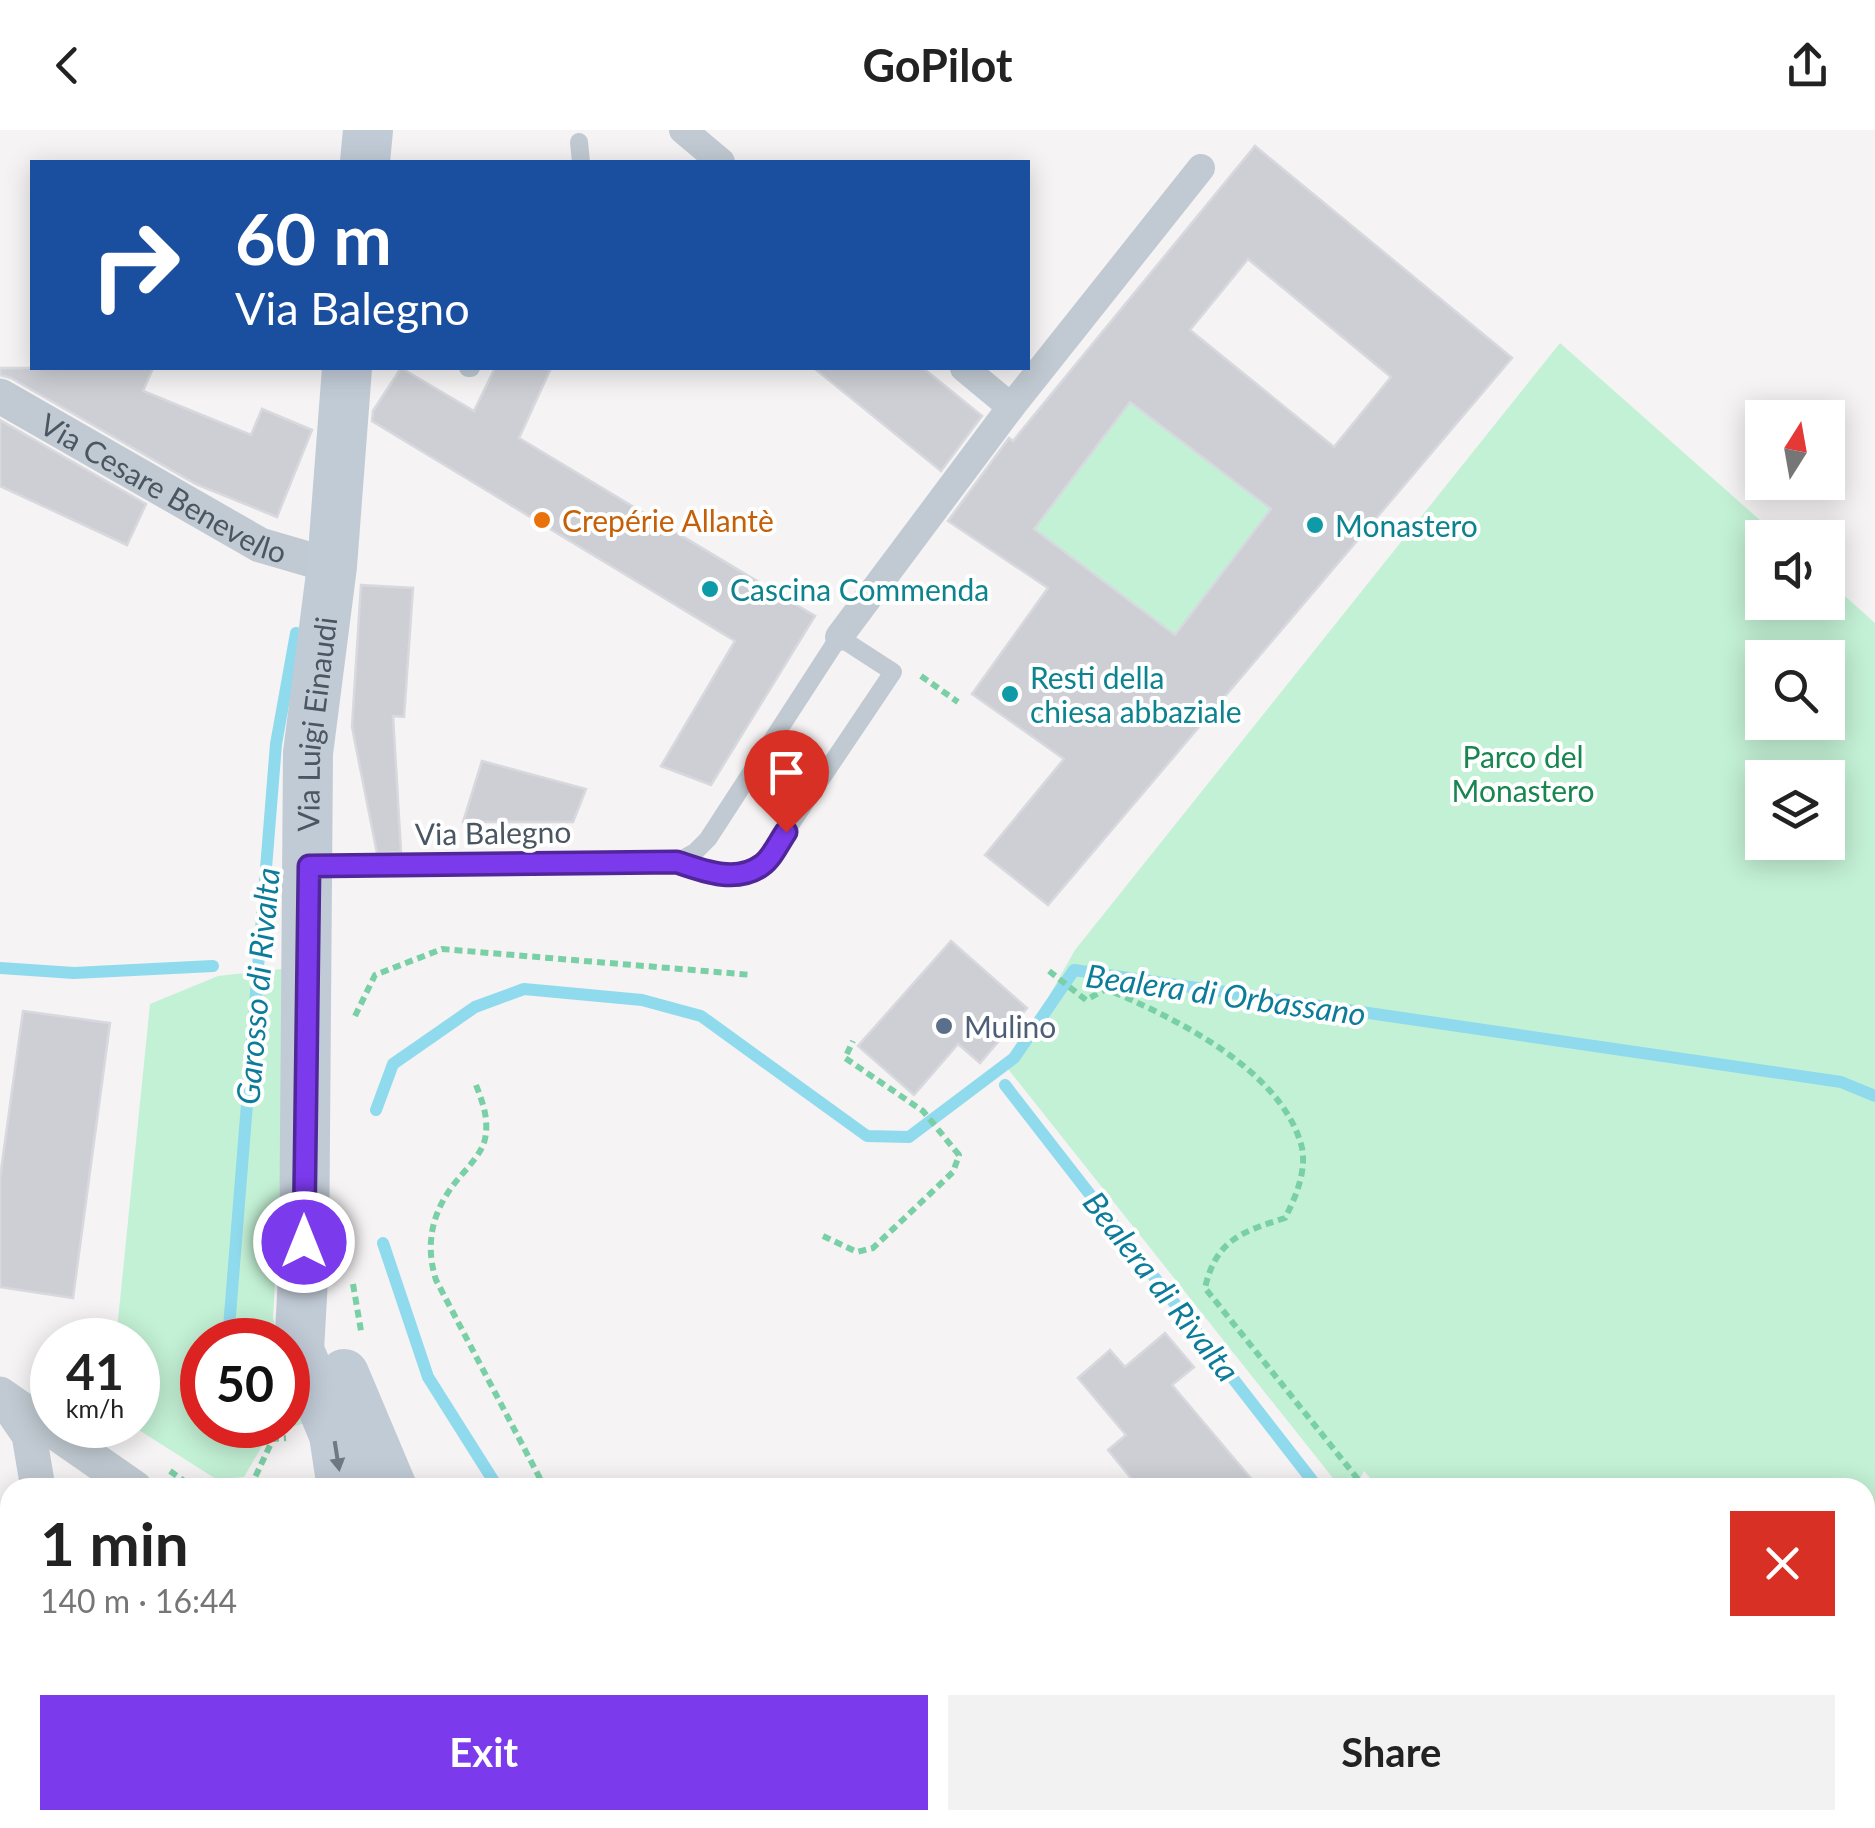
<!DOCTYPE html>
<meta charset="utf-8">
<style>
body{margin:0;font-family:Lato,sans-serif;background:#f2f2f2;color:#222;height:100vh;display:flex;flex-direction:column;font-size:38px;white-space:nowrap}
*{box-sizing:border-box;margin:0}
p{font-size:32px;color:#767676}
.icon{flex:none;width:55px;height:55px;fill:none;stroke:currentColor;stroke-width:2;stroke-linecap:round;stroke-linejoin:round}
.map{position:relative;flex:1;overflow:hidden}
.details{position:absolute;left:0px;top:1348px;width:1875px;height:352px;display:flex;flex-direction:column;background:#fff;border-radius:30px 30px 0 0;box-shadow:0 5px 25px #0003}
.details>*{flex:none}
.hud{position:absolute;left:30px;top:30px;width:1000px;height:210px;border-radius:0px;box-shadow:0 5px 25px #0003;background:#1a4fa0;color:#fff;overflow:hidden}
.needle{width:65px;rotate:11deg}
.tools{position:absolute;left:1745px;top:270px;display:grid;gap:20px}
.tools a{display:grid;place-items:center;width:100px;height:100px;border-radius:0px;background:#fff;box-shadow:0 5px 25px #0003;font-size:50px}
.speed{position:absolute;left:30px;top:1188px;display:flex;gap:20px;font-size:50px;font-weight:700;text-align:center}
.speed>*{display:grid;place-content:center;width:130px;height:130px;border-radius:50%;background:#fff;box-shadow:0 5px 25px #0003;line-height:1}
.speed small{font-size:25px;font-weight:400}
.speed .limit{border:15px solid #d22;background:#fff;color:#111}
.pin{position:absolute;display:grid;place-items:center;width:85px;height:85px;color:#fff;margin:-102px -42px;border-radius:50% 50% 50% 0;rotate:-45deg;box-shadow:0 0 10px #0007}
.pin .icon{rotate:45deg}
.me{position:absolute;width:110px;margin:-55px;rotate:0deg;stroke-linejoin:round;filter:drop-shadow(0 0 8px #0008)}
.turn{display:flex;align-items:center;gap:35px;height:210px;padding:0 40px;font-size:45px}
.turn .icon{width:130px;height:130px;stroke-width:2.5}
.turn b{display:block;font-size:70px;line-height:85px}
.round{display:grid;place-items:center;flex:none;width:105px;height:105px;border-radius:0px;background:#f2f2f2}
.summary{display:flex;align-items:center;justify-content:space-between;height:170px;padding:0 40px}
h1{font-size:60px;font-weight:700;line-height:75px}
.cta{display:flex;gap:20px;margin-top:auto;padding:20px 40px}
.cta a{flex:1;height:115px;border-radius:0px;background:#7c3aed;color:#fff;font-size:40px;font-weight:700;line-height:115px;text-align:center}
.cta a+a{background:#f2f2f2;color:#222}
header{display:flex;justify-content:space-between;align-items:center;height:130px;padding:0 40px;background:#fff;font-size:45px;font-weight:700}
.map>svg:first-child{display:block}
.green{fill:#c3f1d5;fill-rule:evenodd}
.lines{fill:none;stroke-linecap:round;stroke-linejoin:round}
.stream{stroke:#90daee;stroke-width:12}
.building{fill:#cdcfd5;stroke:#d7d9de;stroke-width:2.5;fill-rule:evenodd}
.path{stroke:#7ad0a6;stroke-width:6;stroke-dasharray:8 5;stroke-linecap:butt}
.service{stroke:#c1cad2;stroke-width:18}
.pedestrian{stroke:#c1cad2;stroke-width:28}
.minor{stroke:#c1cad2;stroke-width:35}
.tertiary{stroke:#c1cad2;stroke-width:45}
.secondary{stroke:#c1cbd6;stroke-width:50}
.oneway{fill:#6e7984}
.route-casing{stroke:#51269a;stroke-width:25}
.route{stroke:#7c3aed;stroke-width:18}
.food-dot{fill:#e8710a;stroke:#fff;stroke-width:4}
.culture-dot{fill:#0f9aa8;stroke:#fff;stroke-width:4}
.service-dot{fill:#5c6f8a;stroke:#fff;stroke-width:4}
.labels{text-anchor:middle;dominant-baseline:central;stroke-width:8;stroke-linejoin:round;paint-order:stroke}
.street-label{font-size:30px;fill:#4a5661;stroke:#fff}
.food-label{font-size:30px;fill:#c56008;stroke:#fff;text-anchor:start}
.culture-label{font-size:30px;fill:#0d838f;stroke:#fff;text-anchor:start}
.park-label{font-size:30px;fill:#17864f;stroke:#fff}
.service-label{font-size:30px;fill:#4e5e75;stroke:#fff;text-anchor:start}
.water-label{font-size:32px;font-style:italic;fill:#0c7c9b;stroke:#fff}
</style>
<header><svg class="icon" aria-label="back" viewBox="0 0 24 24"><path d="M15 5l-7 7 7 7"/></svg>GoPilot<svg class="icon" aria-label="share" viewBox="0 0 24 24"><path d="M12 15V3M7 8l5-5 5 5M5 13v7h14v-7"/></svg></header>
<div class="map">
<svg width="1875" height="1698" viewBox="0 0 1875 1698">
<rect width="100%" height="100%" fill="#f5f3f3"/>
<g class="green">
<path d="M1560 213 1779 407 1762 408V472H1828V451L1875 493V1401H1865V1358H1379L1364 1341 1356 1357H1340L1008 939 1075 820ZM1762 528H1828V592H1762ZM1762 648H1828V712H1762Z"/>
<path d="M1130 272 1271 379 1175 505 1034 399Z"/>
<path d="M291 838 273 1188 280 1210H202V1295H288V1232L308 1292 269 1304 244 1347 216 1349 131 1295H138V1210H116L150 874 218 846Z"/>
<path d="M10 1612V1690H258L257 1698H0V1625Z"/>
<path d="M389 1690H493L489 1698H383Z"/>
</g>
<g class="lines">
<g class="stream">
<path d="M0 838 74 843 213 836"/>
<path d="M1005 955 1318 1358"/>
<path d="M376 980 393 934 475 877 524 859 642 870 701 886 867 1006 909 1007 1014 928 1074 840 1841 952 1875 966"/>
<path d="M383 1113 428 1247 498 1358"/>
<path d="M228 1210 276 614 296 503"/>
<path d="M222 1296V1295"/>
<path d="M1600 1690 1607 1698"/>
<path d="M173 1698 175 1690"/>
<path d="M461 1698 465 1690"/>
</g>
</g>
<g class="building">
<path d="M1255 16 1512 228 1048 775 985 725 1064 629 972 564 1048 458 948 391 1009 308 1013 311ZM1248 129 1391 247 1334 317 1190 200ZM1130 272 1271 379 1175 505 1034 399Z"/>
<path d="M0 238H153L143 261 251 305 262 279 312 300 277 387 196 354 11 248 0 245Z"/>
<path d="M401 238 474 281 495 238H551L519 308 815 486 711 655 661 636 735 511 372 291 373 281Z"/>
<path d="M814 238H923L982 286 941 341Z"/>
<path d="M0 290 146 374 127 415 0 356Z"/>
<path d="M361 455 413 458 404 587 393 586 401 722 377 723 352 597Z"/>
<path d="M482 631 586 659 573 692H463Z"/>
<path d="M951 811 1027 878 980 933 958 914 914 965 858 916Z"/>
<path d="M23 881 110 893 73 1168 0 1157V1048Z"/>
<path d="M1165 1203 1194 1237 1172 1255 1259 1358H1139L1108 1320 1126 1305 1078 1248 1110 1220 1125 1237Z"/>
</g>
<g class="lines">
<g class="path">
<path d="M921 546 958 572"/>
<path d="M1049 841 1086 870 1106 859C1173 887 1279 938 1301 1014 1308 1038 1296 1067 1285 1088 1241 1102 1216 1110 1205 1158L1365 1358"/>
<path d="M355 886 375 845 442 819 752 845"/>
<path d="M476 955C483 973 489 989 485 1009 482 1023 468 1037 459 1048 433 1078 424 1112 436 1150L545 1358"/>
<path d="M823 1106 857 1122 873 1118 953 1042 959 1025 923 981 845 928 853 911"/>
<path d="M353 1154 361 1201"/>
<path d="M170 1341 194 1358"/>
<path d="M250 1358 273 1309 286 1308"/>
<path d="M1865 1424H1875"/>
<path d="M0 1430 8 1383"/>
</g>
<g class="service">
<path d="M579 12 581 32"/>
<path d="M468 238H471"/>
<path d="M839 507 893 542 764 734C733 749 708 742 677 732L695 722 708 709Z"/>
<path d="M309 736 677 732"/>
</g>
<g class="pedestrian">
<path d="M683 0 721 32"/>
<path d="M964 238 1011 277"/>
<path d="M839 507 1011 277 1201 38"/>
</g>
<g class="minor">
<path id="s1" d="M0 266 260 415 332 436"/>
<path d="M0 1264 135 1358"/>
<path d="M9 1276 29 1305 38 1358"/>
<path d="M0 1559 10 1543"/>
<path d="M1098 1690 1122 1698"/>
</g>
<path class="tertiary" d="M1865 1473 1875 1472"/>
<g class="secondary">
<path d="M365 32 368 0"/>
<path d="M344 1244 392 1358"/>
<path id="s2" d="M342 1358 334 1305 299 1220 304 1131 308 623 332 436 347 238"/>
<path d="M277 1698 280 1690"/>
<path d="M321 1698 325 1690"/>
</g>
</g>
<defs><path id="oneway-solid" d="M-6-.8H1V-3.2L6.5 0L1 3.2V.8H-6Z" transform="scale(2.5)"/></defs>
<use class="oneway" href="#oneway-solid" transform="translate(337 1326) rotate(81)"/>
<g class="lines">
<defs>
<path id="route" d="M304 1112 309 736 677 732C703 741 737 754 762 735 772 728 779 712 786 702"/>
</defs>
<use href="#route" class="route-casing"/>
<use href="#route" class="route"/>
</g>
<circle class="food-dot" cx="542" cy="390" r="10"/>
<g class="culture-dot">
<circle cx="1315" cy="395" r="10"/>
<circle cx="710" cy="459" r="10"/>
<circle cx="1010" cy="564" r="10"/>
</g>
<circle class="service-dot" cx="944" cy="896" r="10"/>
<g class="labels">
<g class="street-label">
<text stroke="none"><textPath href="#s1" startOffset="188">Via Cesare Benevello</textPath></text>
<text stroke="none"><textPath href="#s2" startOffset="772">Via Luigi Einaudi</textPath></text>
<text transform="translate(493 702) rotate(-1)">Via Balegno</text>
</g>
<g class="food-label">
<text x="562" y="390">Crepérie Allantè</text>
</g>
<g class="culture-label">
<text x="1335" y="395">Monastero</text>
<text x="730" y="459">Cascina Commenda</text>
<text x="1030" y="547">Resti della<tspan x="1030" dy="34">chiesa abbaziale</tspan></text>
</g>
<g class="park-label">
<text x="1523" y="626">Parco del<tspan x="1523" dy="34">Monastero</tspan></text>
</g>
<g class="service-label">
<text x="964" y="896">Mulino</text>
</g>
<g class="water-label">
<text transform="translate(257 856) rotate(-85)">Garosso di Rivalta</text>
<text transform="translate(1226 864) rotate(8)">Bealera di Orbassano</text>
<text transform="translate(1162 1156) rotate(52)">Bealera di Rivalta</text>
</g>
</g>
</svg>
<div class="tools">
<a><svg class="needle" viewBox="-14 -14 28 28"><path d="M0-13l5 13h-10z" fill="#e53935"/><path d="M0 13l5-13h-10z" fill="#767676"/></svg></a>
<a><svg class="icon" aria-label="sound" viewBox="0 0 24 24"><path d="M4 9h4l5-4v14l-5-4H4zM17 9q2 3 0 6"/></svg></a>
<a><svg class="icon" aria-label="search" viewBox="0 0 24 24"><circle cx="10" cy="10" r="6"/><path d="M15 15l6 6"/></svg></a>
<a><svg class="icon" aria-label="layers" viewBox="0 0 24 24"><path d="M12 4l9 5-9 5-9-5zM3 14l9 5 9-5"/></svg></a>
</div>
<div class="speed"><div>41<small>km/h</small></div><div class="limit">50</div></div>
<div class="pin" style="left:786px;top:702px;background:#d93025"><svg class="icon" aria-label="arrive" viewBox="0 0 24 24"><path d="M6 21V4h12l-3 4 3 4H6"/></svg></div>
<svg class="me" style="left:304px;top:1112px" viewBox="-20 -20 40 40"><circle r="17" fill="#7c3aed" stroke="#fff" stroke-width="3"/><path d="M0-11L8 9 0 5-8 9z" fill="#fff"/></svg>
<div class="hud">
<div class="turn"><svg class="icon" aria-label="right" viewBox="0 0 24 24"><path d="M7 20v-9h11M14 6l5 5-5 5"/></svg><div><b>60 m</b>Via Balegno</div></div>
</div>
<section class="details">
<div class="summary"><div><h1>1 min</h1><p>140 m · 16:44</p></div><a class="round" style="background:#d93025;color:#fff"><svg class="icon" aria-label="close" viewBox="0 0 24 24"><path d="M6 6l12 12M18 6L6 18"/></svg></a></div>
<div class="cta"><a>Exit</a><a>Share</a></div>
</section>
</div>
